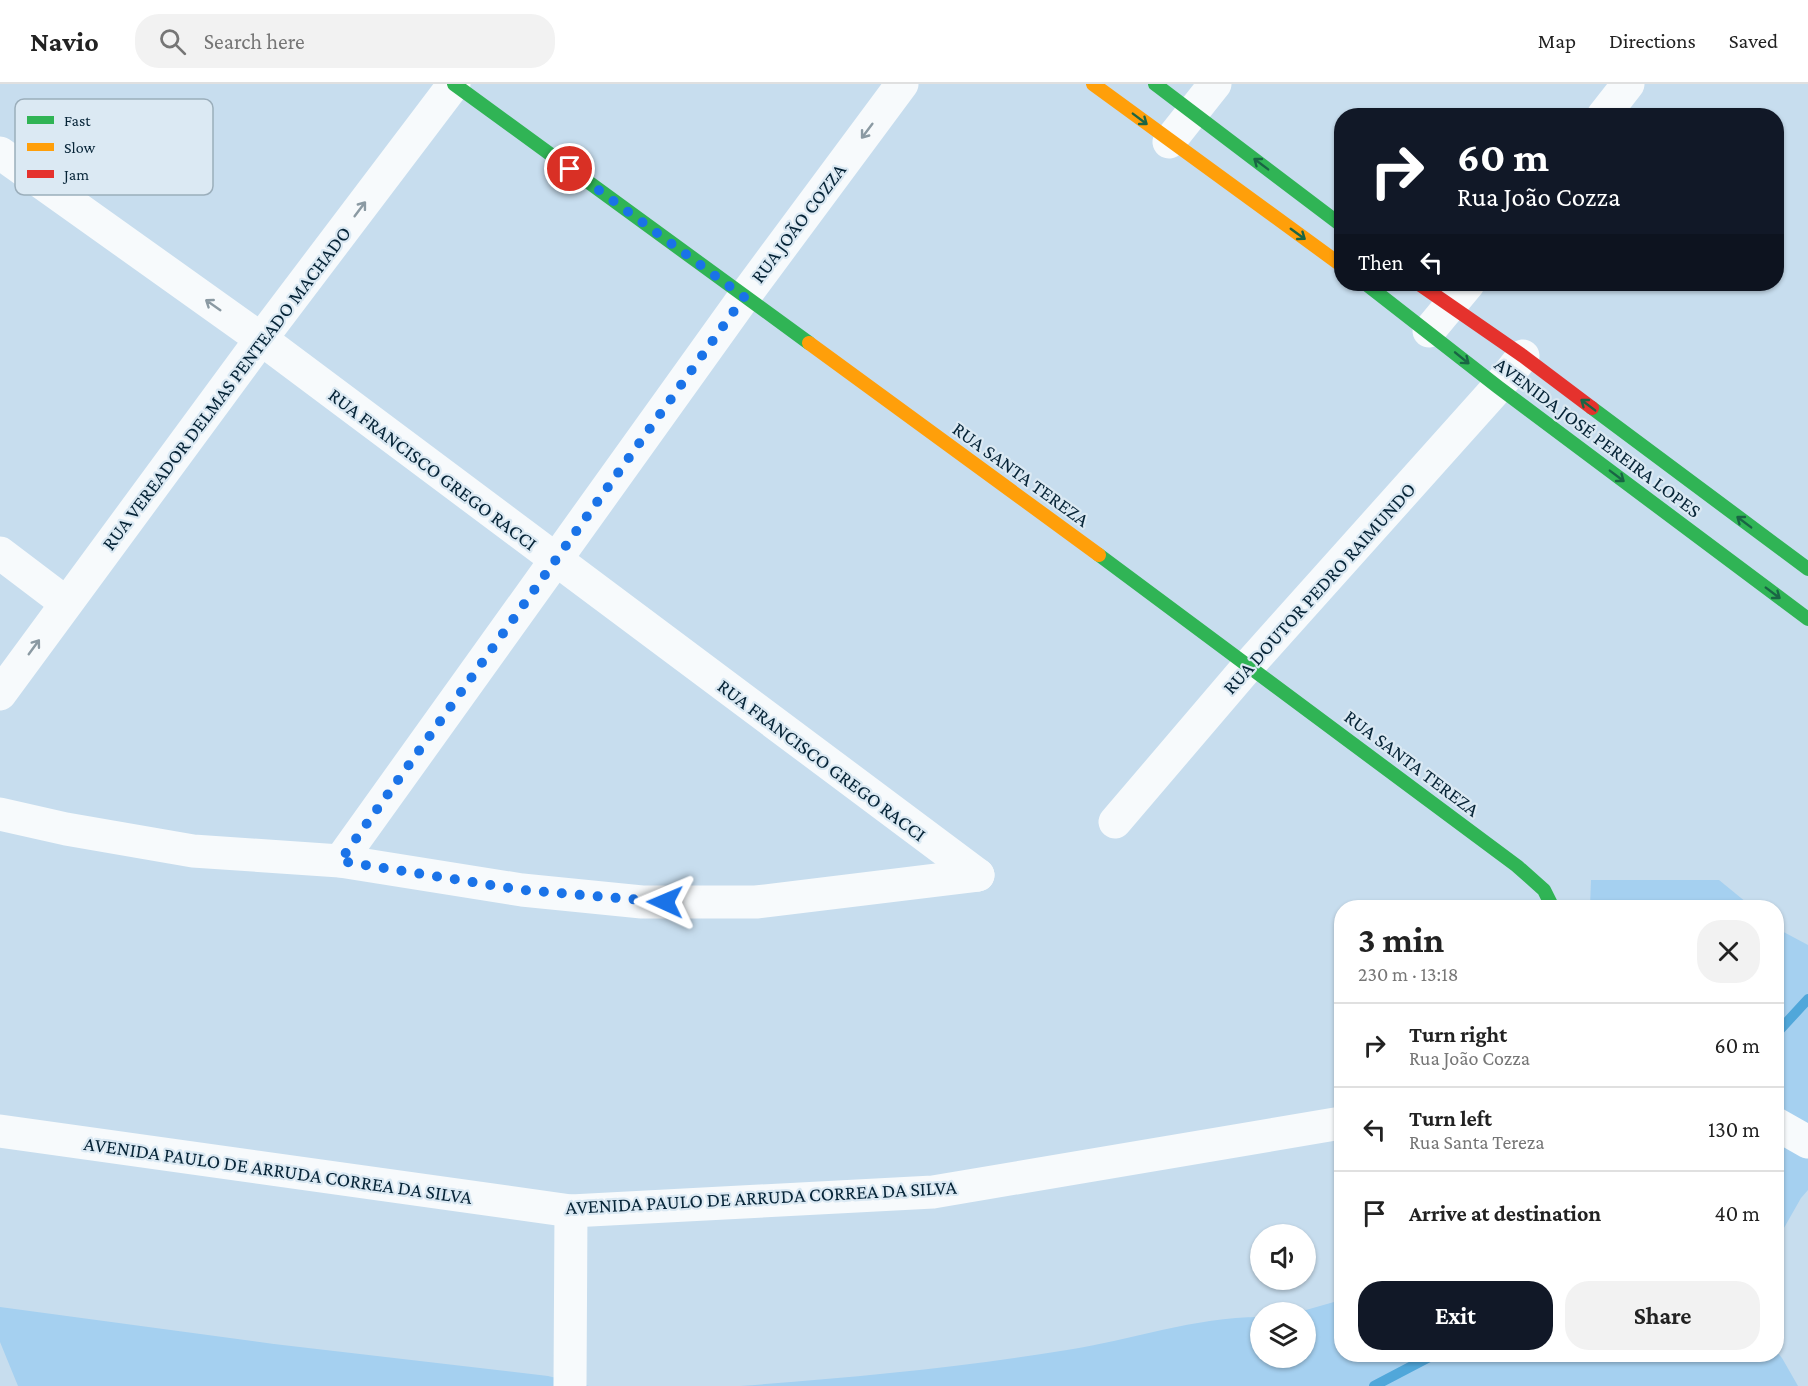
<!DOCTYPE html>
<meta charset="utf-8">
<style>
body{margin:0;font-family:"Crimson Pro",serif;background:#f2f2f2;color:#222;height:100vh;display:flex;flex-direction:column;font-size:22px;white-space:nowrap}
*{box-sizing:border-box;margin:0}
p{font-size:20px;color:#767676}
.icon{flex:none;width:33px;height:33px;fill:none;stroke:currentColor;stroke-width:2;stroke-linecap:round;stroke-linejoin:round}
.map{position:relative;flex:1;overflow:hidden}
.panel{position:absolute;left:1334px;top:816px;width:450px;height:462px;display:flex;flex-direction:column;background:#fff;border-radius:24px;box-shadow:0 2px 4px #0004}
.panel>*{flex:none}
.guide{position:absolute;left:1334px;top:24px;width:450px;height:183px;border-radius:24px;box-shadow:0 2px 4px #0004;background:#111827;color:#fff;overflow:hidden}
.buttons{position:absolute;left:1250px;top:1140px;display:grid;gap:12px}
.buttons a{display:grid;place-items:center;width:66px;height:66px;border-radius:50%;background:#fff;box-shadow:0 2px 4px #0004;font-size:30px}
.pin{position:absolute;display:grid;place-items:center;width:51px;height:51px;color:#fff;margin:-26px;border:3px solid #fff;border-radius:50%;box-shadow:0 2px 6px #0007}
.me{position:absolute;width:66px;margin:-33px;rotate:271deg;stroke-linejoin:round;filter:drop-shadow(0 0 4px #0008)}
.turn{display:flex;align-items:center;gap:21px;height:126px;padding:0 24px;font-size:27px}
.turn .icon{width:78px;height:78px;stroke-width:2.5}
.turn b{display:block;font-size:42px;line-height:51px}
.then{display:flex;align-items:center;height:57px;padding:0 24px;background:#0003;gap:12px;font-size:22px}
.round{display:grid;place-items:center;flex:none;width:63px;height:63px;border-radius:24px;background:#f2f2f2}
.overview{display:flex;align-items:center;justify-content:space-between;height:102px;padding:0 24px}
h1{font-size:36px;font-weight:700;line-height:45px}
.action{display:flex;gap:12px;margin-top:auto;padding:12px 24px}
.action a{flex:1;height:69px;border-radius:24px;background:#111827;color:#fff;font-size:24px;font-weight:700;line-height:69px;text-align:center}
.action a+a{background:#f2f2f2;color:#222}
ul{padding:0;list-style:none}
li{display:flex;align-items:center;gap:18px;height:84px;padding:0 24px;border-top:2px solid #e0e0e0}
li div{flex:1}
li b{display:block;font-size:22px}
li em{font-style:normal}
header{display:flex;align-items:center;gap:36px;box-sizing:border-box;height:84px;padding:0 30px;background:#fff;border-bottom:2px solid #e0e0e0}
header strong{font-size:28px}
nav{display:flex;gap:33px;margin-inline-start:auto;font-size:21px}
.search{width:420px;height:54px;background:#f2f2f2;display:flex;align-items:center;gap:15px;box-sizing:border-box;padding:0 21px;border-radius:24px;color:#767676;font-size:22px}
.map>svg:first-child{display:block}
.green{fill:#a5d0f0}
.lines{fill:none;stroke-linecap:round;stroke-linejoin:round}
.stream{stroke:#50a7da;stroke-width:10}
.street{stroke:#f7fafc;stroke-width:33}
.fast{stroke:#30b455;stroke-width:14}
.slow{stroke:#ff9f0a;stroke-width:14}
.jam{stroke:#e5322d;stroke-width:14}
.oneway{stroke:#196544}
.oneway2{stroke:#8b9aa3}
.route{stroke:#1a73e8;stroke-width:10;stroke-dasharray:0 18}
.labels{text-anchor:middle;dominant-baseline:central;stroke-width:4.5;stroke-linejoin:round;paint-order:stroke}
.street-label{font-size:20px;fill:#062437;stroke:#dbe9f3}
.key{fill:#dbe9f3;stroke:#9baebb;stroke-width:1.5}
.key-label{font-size:16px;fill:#062437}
</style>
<header>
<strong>Navio</strong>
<div class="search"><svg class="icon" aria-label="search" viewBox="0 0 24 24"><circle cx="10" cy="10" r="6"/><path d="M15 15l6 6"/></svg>Search here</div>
<nav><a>Map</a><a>Directions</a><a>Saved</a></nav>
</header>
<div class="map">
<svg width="1808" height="1302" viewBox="0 0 1808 1302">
<rect width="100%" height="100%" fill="#c7ddee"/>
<g class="green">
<path d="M1591 796H1719L1752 823H1590Z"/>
<path d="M1776 844 1808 861V1106L1801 1114 1776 1158Z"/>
<path d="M1341 1216V1270H1776V1267L1782 1274 1798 1302H740C849 1294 958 1284 1067 1266 1131 1256 1195 1233 1260 1233V1274H1305V1228H1299Z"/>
<path d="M0 1223 274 1260 548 1292 589 1302H18L0 1258Z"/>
</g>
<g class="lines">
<g class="stream">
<path d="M1776 950 1808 915"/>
<path d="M1374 1302 1435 1270"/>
</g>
<g class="street">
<path d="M1603 32 1628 0"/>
<path d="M1169 58 1215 0"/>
<path d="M0 69 261 255 978 791"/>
<path d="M1429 247 1468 200"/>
<path d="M0 469 66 519"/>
<path d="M0 610 261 255 454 0"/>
<path d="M0 730 66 745 193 767 340 777 522 806 642 818H756L978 791"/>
<path d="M1115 738 1249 581 1498 303 1523 272"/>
<path d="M340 777 744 213 902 0"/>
<path d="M1776 1040 1808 1058"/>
<path d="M0 1047 571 1127 933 1108 1341 1039"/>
<path d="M570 1302 571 1127"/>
</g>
<g class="fast">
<path d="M454 0 809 259"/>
<path d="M1155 0 1341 141"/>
<path d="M1366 200 1498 303 1808 535"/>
<path d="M1592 324 1808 485"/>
<path d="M1099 471 1517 782 1544 806 1553 824"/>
</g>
<g class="slow">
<path d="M1093 0 1341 181"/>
<path d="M809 259 1099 471"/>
</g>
<path class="jam" d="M1419 200 1523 272 1592 324"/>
</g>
<defs><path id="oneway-shaft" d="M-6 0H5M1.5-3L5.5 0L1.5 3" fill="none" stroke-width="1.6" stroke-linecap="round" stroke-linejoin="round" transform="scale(1.5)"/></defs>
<g class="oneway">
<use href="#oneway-shaft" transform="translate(1140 35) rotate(37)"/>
<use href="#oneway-shaft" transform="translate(1261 80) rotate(-143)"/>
<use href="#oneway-shaft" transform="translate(1298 150) rotate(36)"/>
<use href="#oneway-shaft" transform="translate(1462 274) rotate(39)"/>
<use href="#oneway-shaft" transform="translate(1588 321) rotate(-143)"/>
<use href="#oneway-shaft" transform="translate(1617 392) rotate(37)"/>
<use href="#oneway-shaft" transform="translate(1744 438) rotate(-143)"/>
<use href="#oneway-shaft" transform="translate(1773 509) rotate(37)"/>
</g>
<g class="oneway2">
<use href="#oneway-shaft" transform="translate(867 47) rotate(127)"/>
<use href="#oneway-shaft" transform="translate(360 125) rotate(-53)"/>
<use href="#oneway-shaft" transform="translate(213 221) rotate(-145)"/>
<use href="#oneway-shaft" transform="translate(34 563) rotate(-54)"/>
</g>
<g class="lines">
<path class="route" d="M570 85 744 213 340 777 522 806 665 818"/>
</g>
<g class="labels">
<g class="street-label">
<text transform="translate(798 139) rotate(-53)">RUA JOÃO COZZA</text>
<text transform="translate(226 304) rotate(-53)">RUA VEREADOR DELMAS PENTEADO MACHADO</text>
<text transform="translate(1598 353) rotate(37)">AVENIDA JOSÉ PEREIRA LOPES</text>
<text transform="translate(433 385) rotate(37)">RUA FRANCISCO GREGO RACCI</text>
<text transform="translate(1021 390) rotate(36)">RUA SANTA TEREZA</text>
<text transform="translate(1319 504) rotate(-48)">RUA DOUTOR PEDRO RAIMUNDO</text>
<text transform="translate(822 676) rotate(37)">RUA FRANCISCO GREGO RACCI</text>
<text transform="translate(1412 679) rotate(37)">RUA SANTA TEREZA</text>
<text transform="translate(278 1086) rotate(8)">AVENIDA PAULO DE ARRUDA CORREA DA SILVA</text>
<text transform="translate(761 1113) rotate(-3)">AVENIDA PAULO DE ARRUDA CORREA DA SILVA</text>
</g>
</g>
<rect x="15" y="15" width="198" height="96" rx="9" class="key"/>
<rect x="27" y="32" width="27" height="8" fill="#30b455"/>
<rect x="27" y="59" width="27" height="8" fill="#ff9f0a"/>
<rect x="27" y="86" width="27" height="8" fill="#e5322d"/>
<g class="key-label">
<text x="64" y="42">Fast</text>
<text x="64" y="69">Slow</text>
<text x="64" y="96">Jam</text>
</g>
</svg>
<div class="buttons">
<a><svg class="icon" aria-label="sound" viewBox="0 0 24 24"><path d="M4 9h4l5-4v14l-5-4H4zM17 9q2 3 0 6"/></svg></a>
<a><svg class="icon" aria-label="layers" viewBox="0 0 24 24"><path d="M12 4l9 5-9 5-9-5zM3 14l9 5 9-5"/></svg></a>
</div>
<div class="pin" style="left:570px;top:85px;background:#d93025"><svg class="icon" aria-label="arrive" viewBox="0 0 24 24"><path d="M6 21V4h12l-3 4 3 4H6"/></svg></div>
<svg class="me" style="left:665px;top:818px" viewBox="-20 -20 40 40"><path d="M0-17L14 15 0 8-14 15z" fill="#1a73e8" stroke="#fff" stroke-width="4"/></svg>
<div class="guide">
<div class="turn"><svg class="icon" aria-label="right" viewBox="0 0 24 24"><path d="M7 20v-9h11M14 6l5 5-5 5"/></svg><div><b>60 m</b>Rua João Cozza</div></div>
<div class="then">Then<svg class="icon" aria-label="left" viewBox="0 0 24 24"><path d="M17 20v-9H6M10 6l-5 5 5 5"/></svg></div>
</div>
<section class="panel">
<div class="overview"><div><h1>3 min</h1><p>230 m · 13:18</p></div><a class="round"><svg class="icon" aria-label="close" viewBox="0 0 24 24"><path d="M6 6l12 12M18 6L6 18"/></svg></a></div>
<ul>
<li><svg class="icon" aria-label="right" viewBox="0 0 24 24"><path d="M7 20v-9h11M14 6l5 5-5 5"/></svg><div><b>Turn right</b><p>Rua João Cozza</p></div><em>60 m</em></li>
<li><svg class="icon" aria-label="left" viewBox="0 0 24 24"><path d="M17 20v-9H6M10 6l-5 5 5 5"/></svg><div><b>Turn left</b><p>Rua Santa Tereza</p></div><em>130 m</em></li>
<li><svg class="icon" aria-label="arrive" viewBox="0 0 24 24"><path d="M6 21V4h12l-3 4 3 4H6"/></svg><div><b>Arrive at destination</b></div><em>40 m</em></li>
</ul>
<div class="action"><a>Exit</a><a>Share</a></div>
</section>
</div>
